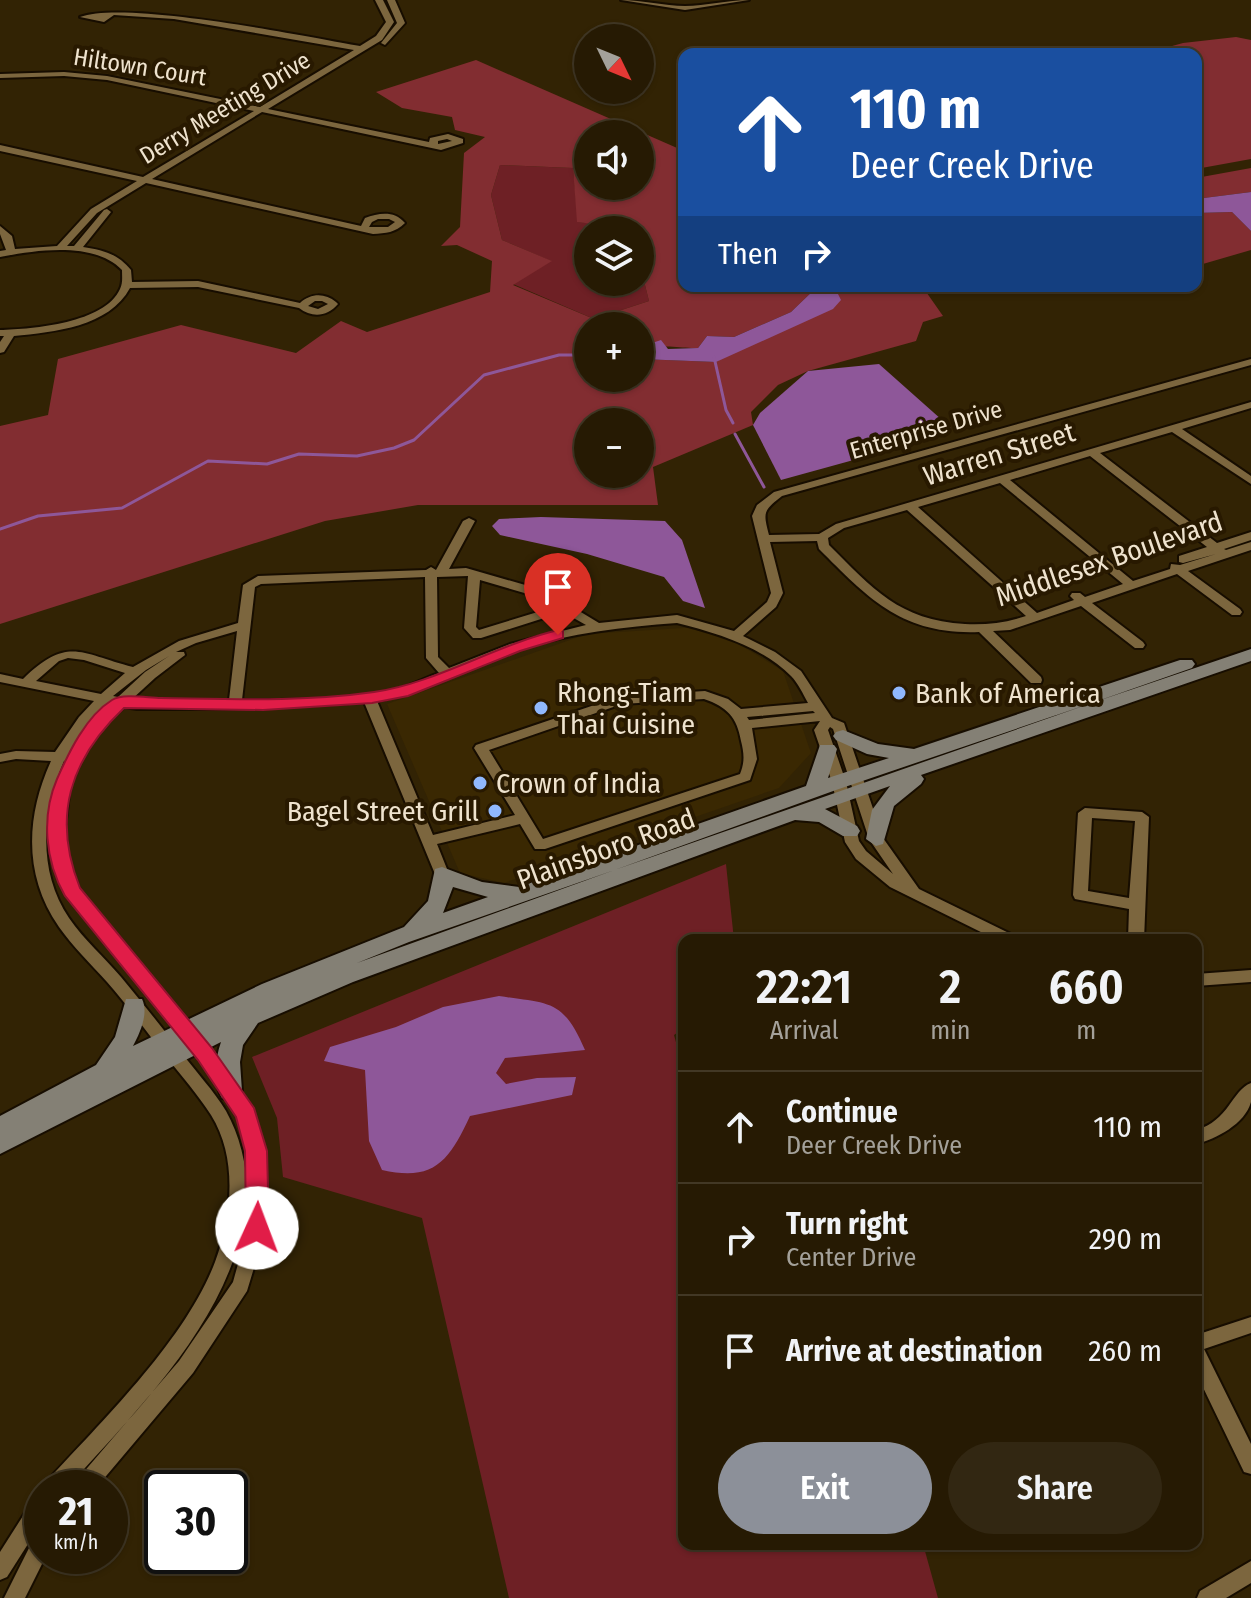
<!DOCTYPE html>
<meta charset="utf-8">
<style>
body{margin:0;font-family:"Fira Sans Condensed",sans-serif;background:#322712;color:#f1f3f6;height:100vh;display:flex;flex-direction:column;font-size:30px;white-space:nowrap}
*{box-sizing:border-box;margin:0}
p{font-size:26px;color:#a4a19a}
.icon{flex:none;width:44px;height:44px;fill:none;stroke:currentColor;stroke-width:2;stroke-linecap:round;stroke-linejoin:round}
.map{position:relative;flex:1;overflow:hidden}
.sheet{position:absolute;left:678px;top:934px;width:524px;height:616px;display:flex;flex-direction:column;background:#261a03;border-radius:16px;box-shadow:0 2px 6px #0004,0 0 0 2px #423825}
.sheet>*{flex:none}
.top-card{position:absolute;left:678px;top:48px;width:524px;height:244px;border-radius:16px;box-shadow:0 2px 6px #0004,0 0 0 2px #423825;background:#1a4fa0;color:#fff;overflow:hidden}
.needle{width:52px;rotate:133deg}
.tools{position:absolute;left:574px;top:24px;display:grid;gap:16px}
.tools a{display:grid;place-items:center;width:80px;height:80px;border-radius:50%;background:#261a03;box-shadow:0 2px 6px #0004,0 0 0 2px #423825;font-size:40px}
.speed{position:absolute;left:24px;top:1470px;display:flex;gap:16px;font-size:40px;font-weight:700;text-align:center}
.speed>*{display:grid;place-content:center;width:104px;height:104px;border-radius:50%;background:#261a03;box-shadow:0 2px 6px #0004,0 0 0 2px #423825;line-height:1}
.speed small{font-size:20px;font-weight:400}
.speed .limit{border:4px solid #111;border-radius:12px;background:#fff;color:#111}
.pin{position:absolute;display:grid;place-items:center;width:68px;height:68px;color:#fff;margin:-82px -34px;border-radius:50% 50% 50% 0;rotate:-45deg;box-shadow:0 0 8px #0007}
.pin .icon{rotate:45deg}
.me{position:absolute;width:88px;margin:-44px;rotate:2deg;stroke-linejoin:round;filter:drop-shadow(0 0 6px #0008)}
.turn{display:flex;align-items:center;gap:28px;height:168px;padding:0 40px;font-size:36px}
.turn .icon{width:104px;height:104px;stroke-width:2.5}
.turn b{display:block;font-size:56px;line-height:68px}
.then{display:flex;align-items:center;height:76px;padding:0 40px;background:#0003;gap:16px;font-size:30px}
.eta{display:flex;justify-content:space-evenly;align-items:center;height:136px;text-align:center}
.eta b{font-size:48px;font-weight:600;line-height:56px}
.button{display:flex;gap:16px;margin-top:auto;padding:16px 40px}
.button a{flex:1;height:92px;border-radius:48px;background:#8c9099;color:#fff;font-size:32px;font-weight:600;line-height:92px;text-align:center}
.button a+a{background:#322712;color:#f1f3f6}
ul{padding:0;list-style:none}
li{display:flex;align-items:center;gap:24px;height:112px;padding:0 40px;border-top:2px solid #423825}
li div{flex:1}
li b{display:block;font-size:30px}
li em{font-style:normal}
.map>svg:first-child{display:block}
.built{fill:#3a2802}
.green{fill:#6e2025}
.forest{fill:#822d31;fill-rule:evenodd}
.water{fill:#8e5799}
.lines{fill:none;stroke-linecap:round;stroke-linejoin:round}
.stream{stroke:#8e5799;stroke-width:3}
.street-casing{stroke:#170d00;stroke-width:4}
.secondary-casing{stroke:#170d00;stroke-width:4}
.street{fill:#7c663e;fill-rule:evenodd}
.secondary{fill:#848075;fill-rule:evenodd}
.route{fill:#e11d48;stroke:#92132f;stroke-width:2}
.poi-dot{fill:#90b8fd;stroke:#281900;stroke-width:3}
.labels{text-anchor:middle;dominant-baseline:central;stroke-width:8;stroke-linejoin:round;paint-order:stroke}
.far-street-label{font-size:24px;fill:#efe3ce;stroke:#281900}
.street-label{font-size:28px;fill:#efe3ce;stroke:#281900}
.poi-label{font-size:28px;fill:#efe3ce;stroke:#281900;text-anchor:start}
</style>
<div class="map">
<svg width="1251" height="1598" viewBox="0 0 1251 1598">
<rect width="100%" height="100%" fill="#322304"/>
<path class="built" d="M699 627 732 640 783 671 811 753 779 788 504 883 460 873 387 704 587 634Z"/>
<g class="green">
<path d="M500 165 573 168 578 222 630 226 631 230H588V282H640V265L649 301 594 319 513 284 551 261 502 240 491 195Z"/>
<path d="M726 864 734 940H684V1028L674 1035 684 1071V1544H923L938 1598H509L422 1218 283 1177 277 1118 252 1057Z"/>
</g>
<g class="forest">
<path d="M1236 37 1251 40V159L1196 169V54H1143L1183 43Z"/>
<path d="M476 60 684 151V286H818L791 312 734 337 707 336 698 348C685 348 646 344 640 347V326H588V378H640V359L716 362 840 286H922L943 316 923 322 916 341 808 371 778 385 751 412 753 425 653 467 658 505H418L325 521 0 624V426L48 415 58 359 181 325 296 353 341 321 367 332 490 292 492 261 457 245 441 246 460 227 464 153 485 137 455 130 452 117 402 108 376 92ZM588 134H640V186H588ZM500 165 573 168 577 222 640 230V265L649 301 594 319 513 285 552 261 502 240 491 195ZM588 422H640V474H588Z"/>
<path d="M1251 168V192L1196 199V178Z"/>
<path d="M1232 212 1251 231V250L1196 266V213Z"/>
</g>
<g class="water">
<path d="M1251 192V231L1232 212 1196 213V199Z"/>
<path d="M818 286H840L836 290 841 300 833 309 716 362 640 359V347L661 340 668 349 698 348 707 336 734 337 791 312Z"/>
<path d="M879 364 951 428 937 437 781 480 753 425 760 413 808 371Z"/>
<path d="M541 517 665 521 682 540 705 608 683 601 664 577 587 554 500 535 492 526 499 519Z"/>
<path d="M499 996C550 1004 563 999 585 1050L505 1058 496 1073 506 1084 537 1078 576 1077 572 1095 470 1116C449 1161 434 1182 382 1170L369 1141 365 1070 324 1061 330 1047 396 1027 443 1007Z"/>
</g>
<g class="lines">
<g class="stream">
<path d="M714 357 726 410 733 423"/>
<path d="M735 434 764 487"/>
<path d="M0 529 38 516 122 508 208 461 267 464 299 454 357 456 394 448 414 440 484 375 559 355H588"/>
</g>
<defs>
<g id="street">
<path d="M375 0H383L394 22 382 40 268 109 429 142 430 138 448 134 463 139V143L441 150 262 112 152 179 361 226 365 218C379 213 394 210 405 223 395 233 386 233 373 234L146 183 97 213 67 246H74L104 210 107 209 111 212 83 247C103 250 118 254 131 270L132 282 198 281 300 303C311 293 325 293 336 302L338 304C327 317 312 318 299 308L198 287 130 288C109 327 54 332 14 336L4 352 0 353V342L4 336H0V330C33 329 105 323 120 289 123 283 122 277 122 270 94 241 36 250 0 257V251L6 250 0 234V226L12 236 15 249 57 246 91 209 137 181 0 151V145L143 177 254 111 107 80 64 76 0 78V74L64 72 107 76 260 107 354 50 174 19 114 15 104 22 80 17C126 0 303 36 360 46L376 36 386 22ZM447 139 452 141 438 144V141ZM378 219H389L395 222 388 227H369L372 222ZM315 301H322L328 304 318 309 308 306Z"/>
<path d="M387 0H395L405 23 385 45 381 43 397 23Z"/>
<path d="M621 0C643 0 664 6 685 6 706 6 727 0 749 0L685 10Z"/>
<path d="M1251 359V365L782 496C763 511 763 512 769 535L819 534 836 524 1251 402V408L1182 429 1251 476V484L1172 432 1100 453 1217 543 1251 532V540L1224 549 1226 550 1251 542V550L1188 571 1240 609 1242 612 1240 615H1232L1177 574 1092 603 1143 642 1145 645 1143 648H1135L1081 606 1010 630 993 631 1041 677 1042 680 1041 683H1031L979 632C902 635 869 599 819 549L817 541 770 542 783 593 776 607 743 636 775 652 801 671 832 718 844 723 883 838 919 889 1015 936 1018 940H997L890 887 856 859 845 842 832 782 814 730 820 721 752 728 757 759 750 780 545 849H535L520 824 437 844 449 874 442 879 435 874 364 702C288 708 213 709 137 709L124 707 103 726 82 758 70 786 63 844 79 889 211 1050 252 1109 265 1151 266 1228 247 1291 193 1373 96 1488H73L76 1481 179 1361 233 1282 248 1228 247 1151 238 1116 199 1058 65 891 49 844 56 786 67 760 64 761C42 810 37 871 69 918 84 940 104 957 121 977 142 1002 162 1028 182 1053 196 1072 214 1091 226 1111 244 1143 252 1187 244 1223 222 1328 136 1411 67 1488H44L47 1481C103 1420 186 1339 215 1262 232 1216 238 1158 211 1115 198 1095 182 1076 167 1058 147 1032 128 1006 107 982 91 964 73 947 59 927 23 875 26 816 51 761L16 759 0 762V754L16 751 55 752 79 717 94 701 0 682V674L23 679C68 635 81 654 133 667L179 641 238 623 243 585 258 576 426 570 431 567 436 570 463 521 469 518 475 521 449 569 466 568 546 591 599 623 677 615 734 631 767 602 771 593 752 516 757 505 774 492ZM1090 456 1207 547 1179 556V562L1183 563 1216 554 1180 565 1171 564 1170 569 1133 581 1010 480ZM1000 483 1123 584 1085 597 1080 593H1072L1070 596 1074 600 1037 613 918 507ZM907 510 1026 616C1005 623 986 625 965 624 899 620 873 589 829 545L828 538 844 528ZM468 576 464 628 473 638H481L563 612 586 625 510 644 449 668 438 657 437 577ZM425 577 426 658 439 673C425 678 412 685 398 689 351 701 290 700 242 700L255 587 261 584ZM480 580 538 597 554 607 479 630 476 627ZM677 623C716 633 761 646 791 676 798 683 803 694 808 703L741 709 728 699 705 691 621 696 476 745 474 748 515 815 433 835 377 701C428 691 471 665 520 649 571 633 623 627 677 623ZM237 631 229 700H131L155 678 185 655 184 652H176L196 643ZM169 656 145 672 118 697 113 696 146 670ZM68 658 84 660 125 673 101 694 36 681 59 661ZM704 699C727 707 737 717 741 741 744 753 745 762 740 774L543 839 489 750 622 704ZM107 703 111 704 93 720 69 756V752L89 723ZM813 711 815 713 749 720 747 717ZM830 727 833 729 869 839 893 874 866 851 859 841 846 782 828 730Z"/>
<path d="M1085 808 1142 812 1149 817 1144 940H1128L1129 909 1080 900 1075 899 1073 895 1078 813ZM1092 818 1135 821 1129 898 1088 891Z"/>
<path d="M1251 970V982L1196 986V974Z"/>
<path d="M1251 1083C1251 1088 1251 1097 1251 1102 1245 1124 1216 1139 1196 1144V1130C1229 1121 1232 1090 1251 1083Z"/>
<path d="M1251 1317V1333L1204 1349 1251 1444V1474L1244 1472 1196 1373V1335Z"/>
<path d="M42 1494V1522L7 1577 0 1580V1552L35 1497Z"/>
<path d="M42 1533V1556H46L25 1598H4L35 1536Z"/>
<path d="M1251 1561V1583L1226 1598H1197L1200 1591Z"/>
</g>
<path id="secondary" d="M1251 649V661L921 775 924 779 921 784 894 806 883 844 876 846 866 839 872 810 890 786 825 809 857 826 860 831 857 836H843L819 822 795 820 353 982 258 1023 243 1045 240 1062 242 1091 238 1098 230 1100 222 1098C213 1081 215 1059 221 1042L0 1154V1116L96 1065 115 1037 126 999H142C149 1013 140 1033 133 1046L262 984 404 927 428 901 435 869 442 867 482 882 519 887 806 786 820 745H834L837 749 828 778 889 758 867 754 836 740 833 736 836 732 843 730 878 744 914 749 1180 660H1192L1195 664 1192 668 409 942 357 963 836 790ZM453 887 488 897 443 913Z"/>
</defs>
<use href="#street" class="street-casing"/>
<use href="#secondary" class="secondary-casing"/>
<use href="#street" class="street"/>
<use href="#secondary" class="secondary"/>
</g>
<path class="route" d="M558 630 563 631V638L520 651 408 696 372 703 263 710 124 708C69 760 52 818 80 888L212 1048 254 1108 267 1151 269 1228 266 1235 257 1238 249 1235 246 1228 245 1151 236 1117 198 1060 65 896C45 861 41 816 57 779 69 752 86 716 112 700 124 693 148 698 161 698 231 699 304 702 374 692 433 684 496 645 558 630Z"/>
<g class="poi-dot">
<circle cx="899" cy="693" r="8"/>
<circle cx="541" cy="708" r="8"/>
<circle cx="480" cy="783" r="8"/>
<circle cx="495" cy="811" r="8"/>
</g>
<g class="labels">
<g class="far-street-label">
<text transform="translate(140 67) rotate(9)">Hiltown Court</text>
<text transform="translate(225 108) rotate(-31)">Derry Meeting Drive</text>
<text transform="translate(926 430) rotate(-16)">Enterprise Drive</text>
</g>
<g class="street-label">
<text transform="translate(999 454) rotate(-17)">Warren Street</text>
<text transform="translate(1109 559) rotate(-19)">Middlesex Boulevard</text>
<text transform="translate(606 849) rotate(-20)">Plainsboro Road</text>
</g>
<g class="poi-label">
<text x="557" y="692">Rhong-Tiam<tspan x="557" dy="32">Thai Cuisine</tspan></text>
<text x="915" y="693">Bank of America</text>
<text x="496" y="783">Crown of India</text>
<text x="479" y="811" text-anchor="end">Bagel Street Grill</text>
</g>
</g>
</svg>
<div class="tools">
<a><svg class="needle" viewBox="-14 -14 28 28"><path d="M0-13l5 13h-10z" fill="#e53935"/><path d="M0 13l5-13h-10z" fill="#a4a19a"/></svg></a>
<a><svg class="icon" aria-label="sound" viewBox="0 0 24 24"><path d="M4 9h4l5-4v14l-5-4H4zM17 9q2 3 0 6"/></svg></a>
<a><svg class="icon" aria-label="layers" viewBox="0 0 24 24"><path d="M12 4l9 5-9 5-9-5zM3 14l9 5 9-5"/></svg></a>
<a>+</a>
<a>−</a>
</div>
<div class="speed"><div>21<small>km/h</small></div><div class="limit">30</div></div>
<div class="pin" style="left:558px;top:635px;background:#d93025"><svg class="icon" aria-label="arrive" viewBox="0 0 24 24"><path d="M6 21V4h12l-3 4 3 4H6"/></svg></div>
<svg class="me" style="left:257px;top:1228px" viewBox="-20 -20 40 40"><circle r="19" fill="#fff"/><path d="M0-13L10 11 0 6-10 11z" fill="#e11d48"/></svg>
<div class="top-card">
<div class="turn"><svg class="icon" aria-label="ahead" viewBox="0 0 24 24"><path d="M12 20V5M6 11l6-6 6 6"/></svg><div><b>110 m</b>Deer Creek Drive</div></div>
<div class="then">Then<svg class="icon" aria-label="right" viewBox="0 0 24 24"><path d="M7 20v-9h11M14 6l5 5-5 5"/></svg></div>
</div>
<section class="sheet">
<div class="eta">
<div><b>22:21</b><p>Arrival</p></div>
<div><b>2</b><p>min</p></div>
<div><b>660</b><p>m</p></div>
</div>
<ul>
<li><svg class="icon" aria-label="ahead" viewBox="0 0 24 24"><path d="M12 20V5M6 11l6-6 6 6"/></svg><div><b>Continue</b><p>Deer Creek Drive</p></div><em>110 m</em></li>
<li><svg class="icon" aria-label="right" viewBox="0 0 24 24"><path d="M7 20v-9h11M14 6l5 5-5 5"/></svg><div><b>Turn right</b><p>Center Drive</p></div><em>290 m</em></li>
<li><svg class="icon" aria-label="arrive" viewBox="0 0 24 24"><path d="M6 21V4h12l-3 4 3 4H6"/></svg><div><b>Arrive at destination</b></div><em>260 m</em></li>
</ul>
<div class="button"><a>Exit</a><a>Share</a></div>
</section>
</div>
